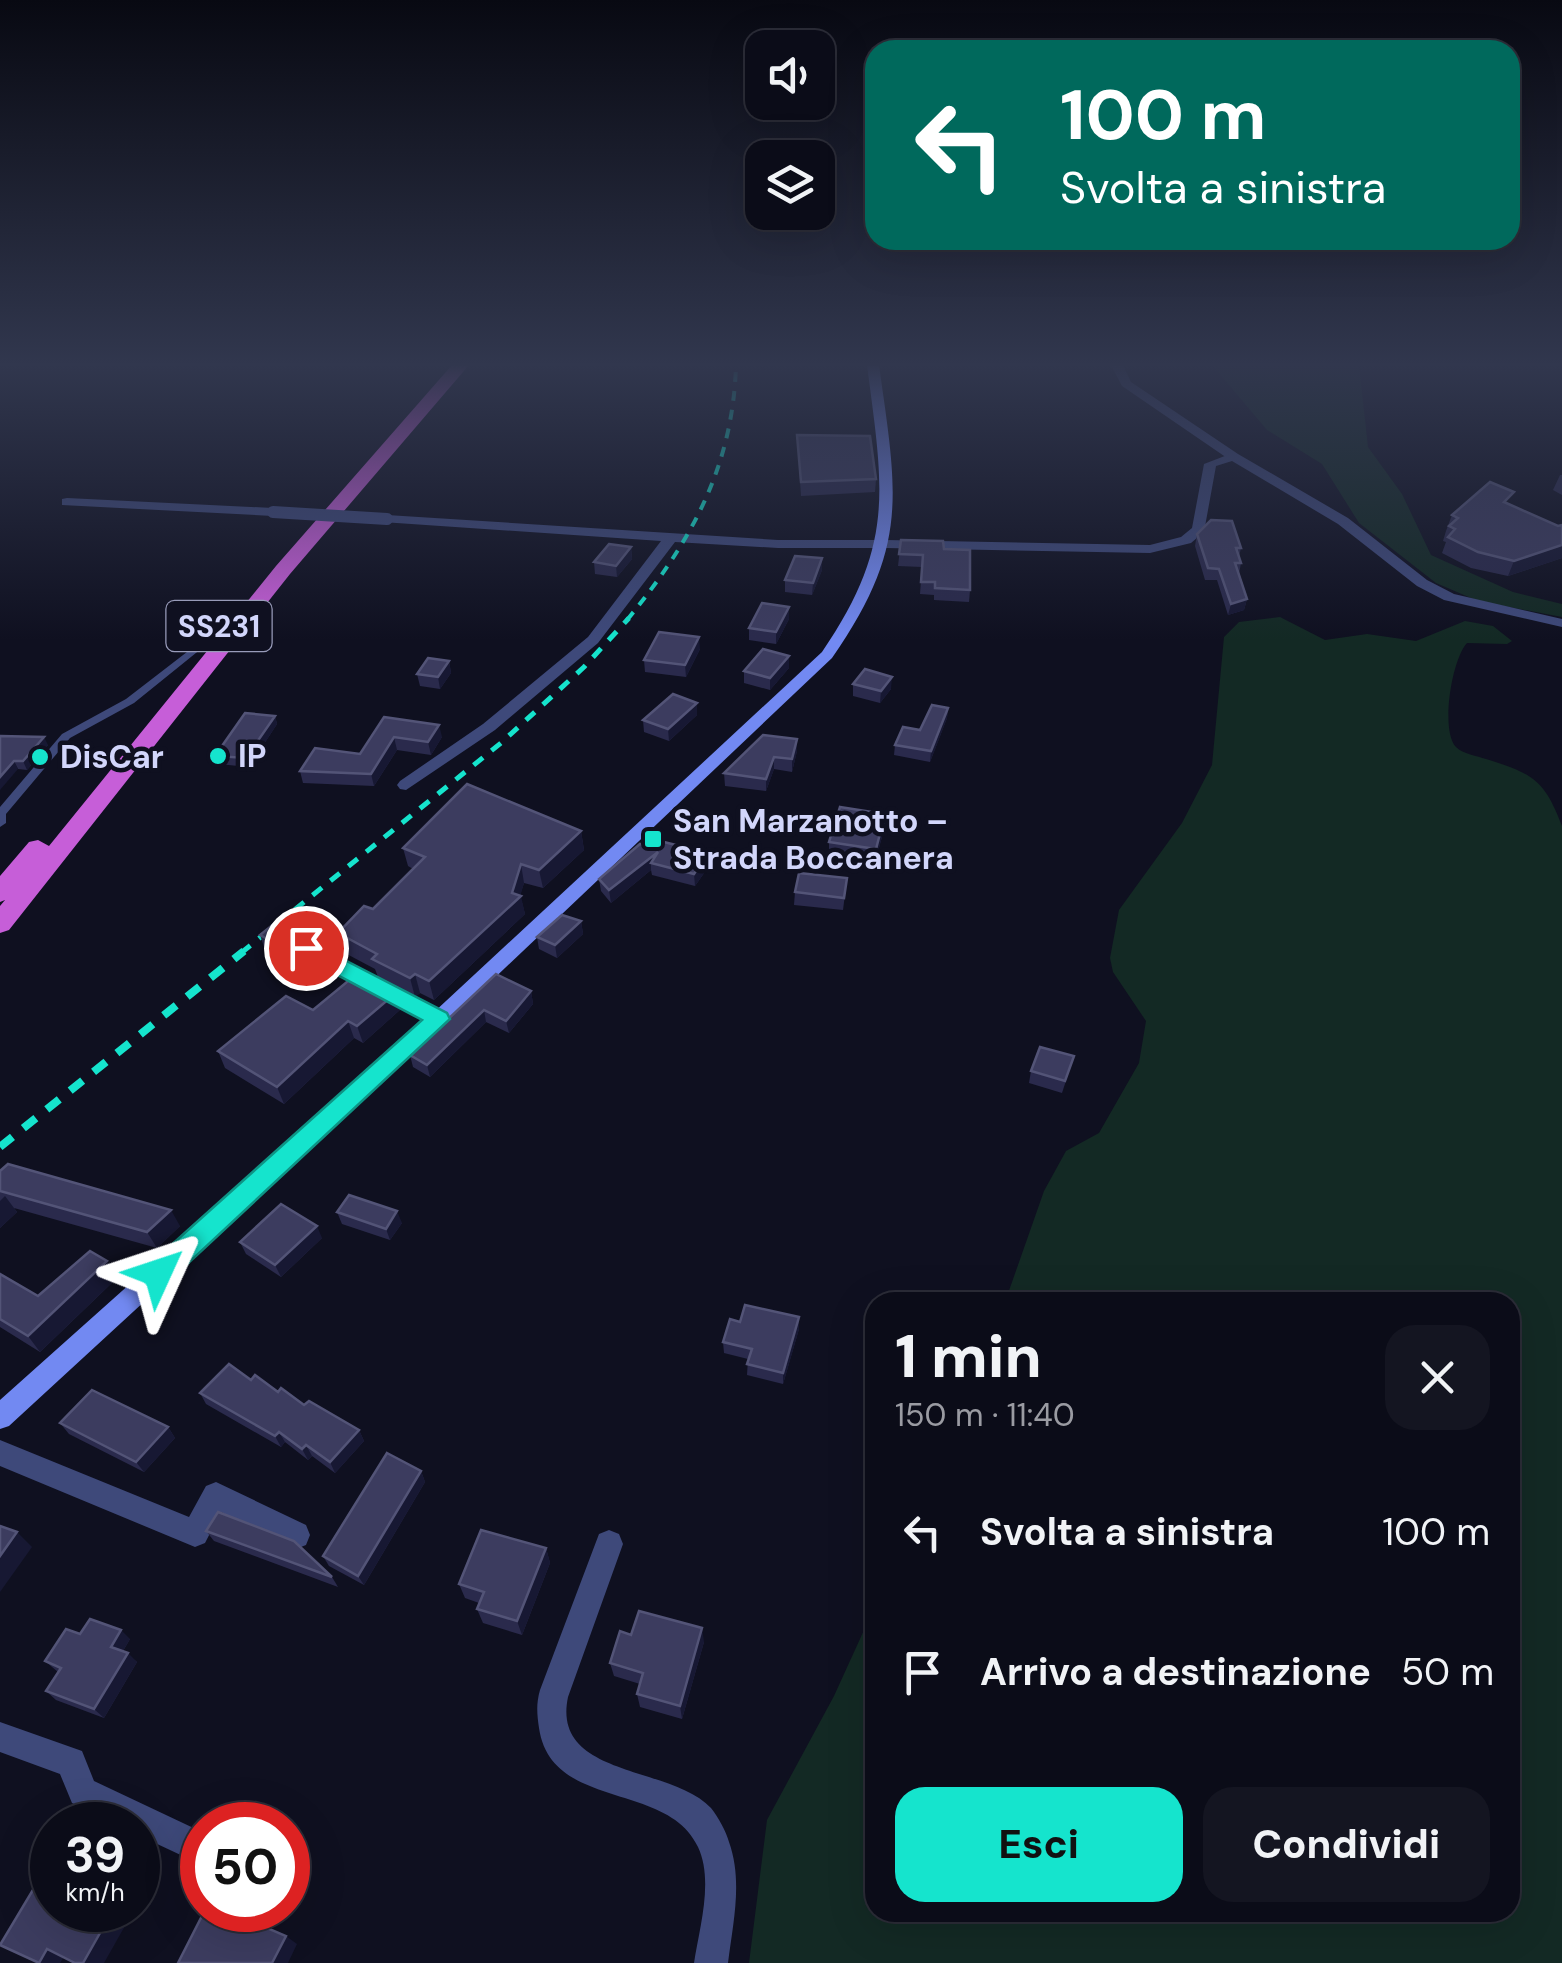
<!DOCTYPE html>
<html lang="it">
<meta charset="utf-8">
<style>
body{margin:0;font-family:"DM Sans",sans-serif;background:#141521;color:#f1f3f6;height:100vh;display:flex;flex-direction:column;font-size:38px;white-space:nowrap}
*{box-sizing:border-box;margin:0}
p{font-size:32px;color:#9a9ba2}
.icon{flex:none;width:55px;height:55px;fill:none;stroke:currentColor;stroke-width:2;stroke-linecap:round;stroke-linejoin:round}
.map{position:relative;flex:1;overflow:hidden}
.drawer{position:absolute;left:865px;top:1292px;width:655px;height:630px;display:flex;flex-direction:column;background:#0b0c18;border-radius:30px;box-shadow:0 10px 40px #0002,0 0 0 2px #2b2c37}
.drawer>*{flex:none}
.top-card{position:absolute;left:865px;top:40px;width:655px;height:210px;border-radius:30px;box-shadow:0 10px 40px #0002,0 0 0 2px #2b2c37;background:#00695c;color:#fff;overflow:hidden}
.buttons{position:absolute;left:745px;top:30px;display:grid;gap:20px}
.buttons a{display:grid;place-items:center;width:90px;height:90px;border-radius:20px;background:#0b0c18;box-shadow:0 10px 40px #0002,0 0 0 2px #2b2c37;font-size:50px}
.speed{position:absolute;left:30px;top:1802px;display:flex;gap:20px;font-size:50px;font-weight:700;text-align:center}
.speed>*{display:grid;place-content:center;width:130px;height:130px;border-radius:50%;background:#0b0c18;box-shadow:0 10px 40px #0002,0 0 0 2px #2b2c37;line-height:1}
.speed small{font-size:25px;font-weight:400}
.speed .limit{border:15px solid #d22;background:#fff;color:#111}
.pin{position:absolute;display:grid;place-items:center;width:85px;height:85px;color:#fff;margin:-42px;border:5px solid #fff;border-radius:50%;box-shadow:0 2px 10px #0007}
.me{position:absolute;width:110px;margin:-55px;rotate:48deg;stroke-linejoin:round;filter:drop-shadow(0 0 8px #0008)}
.turn{display:flex;align-items:center;gap:35px;height:210px;padding:0 30px;font-size:45px}
.turn .icon{width:130px;height:130px;stroke-width:2.5}
.turn b{display:block;font-size:70px;line-height:85px}
.round{display:grid;place-items:center;flex:none;width:105px;height:105px;border-radius:30px;background:#141521}
.overview{display:flex;align-items:center;justify-content:space-between;height:170px;padding:0 30px}
h1{font-size:60px;font-weight:800;line-height:75px}
.cta{display:flex;gap:20px;margin-top:auto;padding:20px 30px}
.cta a{flex:1;height:115px;border-radius:30px;background:#15e4cd;color:#111;font-size:40px;font-weight:800;line-height:115px;text-align:center}
.cta a+a{background:#141521;color:#f1f3f6}
ul{padding:0;list-style:none}
li{display:flex;align-items:center;gap:30px;height:140px;padding:0 30px}
li div{flex:1}
li b{display:block;font-size:38px}
li em{font-style:normal}
.map>svg:first-child{display:block}
.green{fill:#132924}
.lines{fill:none;stroke-linecap:round;stroke-linejoin:round}
.service{fill:#3e497a;fill-rule:evenodd}
.minor{fill:#3e497a;fill-rule:evenodd}
.tertiary{fill:#3e497a;fill-rule:evenodd}
.secondary{fill:#7289f2;fill-rule:evenodd}
.trunk{fill:#c65ed8;fill-rule:evenodd}
.rail-far2{stroke:#15e4cd;stroke-width:4;stroke-dasharray:10 9;stroke-linecap:butt}
.rail-far1{stroke:#15e4cd;stroke-width:5;stroke-dasharray:12 11;stroke-linecap:butt}
.rail{stroke:#15e4cd;stroke-width:8;stroke-dasharray:16 14;stroke-linecap:butt}
.minor-bridge{stroke:#3e497a;stroke-width:12}
.wall{fill:#2a2a4c}
.shaded-wall{fill:#171833}
.building{fill:#3c3c5f;stroke:#535477;stroke-width:2.5}
.route{fill:#15e4cd;stroke:#0e9485;stroke-width:2.5}
.poi-dot{fill:#15e4cd;stroke:#0f1020;stroke-width:4}
.labels{text-anchor:middle;dominant-baseline:central;stroke-width:9;stroke-linejoin:round;paint-order:stroke}
.shield{fill:#0f1020;stroke:#989bb9;stroke-width:2.5}
.shield-label{font-size:30px;font-weight:bold;fill:#d2d6fb}
.poi-label{font-size:32px;font-weight:bold;fill:#d2d6fb;stroke:#0f1020;text-anchor:start}
</style>
<div class="map">
<svg width="1562" height="1963" viewBox="0 0 1562 1963">
<rect width="100%" height="100%" fill="#0f1020"/>
<g class="green">
<path d="M1212 365H1359L1368 447 1402 494 1431 555 1513 592 1562 604V617L1478 601 1436 583 1359 523 1322 464 1267 430Z"/>
<path d="M1280 617 1325 640 1367 634 1416 641 1465 621 1493 626 1512 641 1507 644 1467 643C1452 659 1440 730 1456 747 1463 754 1477 756 1486 759 1533 774 1544 779 1562 826V1963H749L767 1820 834 1696 875 1606V1912H1510V1302H1005L1044 1191 1066 1151 1099 1133 1139 1063 1146 1021 1113 972 1110 958 1119 910 1182 823 1212 765 1224 637 1239 622Z"/>
</g>
<g class="lines">
<g class="service">
<path d="M209 635 212 636V640L134 703 70 738 6 814V823L0 827V807L62 734 126 699Z"/>
<path d="M306 944 444 1016 445 1019 444 1022H434L302 951 300 948Z"/>
</g>
<g class="minor">
<path d="M1111 365H1123L1131 382 1238 454V460H1230L1122 386Z"/>
<path d="M67 498 273 508 280 512 273 516 62 505V499Z"/>
<path d="M387 515 778 540H886L893 544 886 548H778L675 542 598 643 495 730 406 790 400 789 397 785 400 781 483 724 588 637 661 541 382 522 380 519Z"/>
<path d="M0 1440 189 1517 206 1486 216 1482 306 1525 310 1535 306 1545 296 1549 221 1512 205 1543 195 1547 0 1466Z"/>
<path d="M609 1530 619 1534 623 1544 568 1697C551 1778 671 1765 711 1808 718 1817 726 1831 729 1842 743 1881 733 1923 728 1963H694C699 1929 714 1881 698 1847 668 1781 551 1811 539 1728 537 1714 536 1704 540 1690L599 1534Z"/>
<path d="M0 1722 82 1751 94 1781 202 1832V1865L138 1835V1825H117L72 1803 60 1774 0 1752Z"/>
</g>
<path class="tertiary" d="M1230 454H1238L1348 518 1427 580 1454 594 1562 619V627L1444 600 1417 586 1338 524 1232 461 1216 466 1204 532 1191 543 1150 553 886 548 879 544 886 540 1150 545 1181 537 1192 528 1204 464Z"/>
<path class="secondary" d="M867 365H879C897 494 910 546 832 658L446 1024 9 1426 0 1429V1400L432 1014 822 652C896 544 883 488 867 365Z"/>
<path class="trunk" d="M452 365H469L290 574 9 930 0 933V906L5 900 0 902V876L29 842 38 840 49 846 276 566Z"/>
<path class="rail-far2" d="M627 620C691 542 733 467 736 365"/>
<path class="rail-far1" d="M241 953 501 743 584 667 629 618"/>
<path class="rail" d="M0 1147 244 951"/>
<path class="minor-bridge" d="M273 512 387 519"/>
</g>
<g class="wall">
<path d="M797 435 876 479 875 492 801 496Z"/>
<path d="M1560 475H1562V495L1553 490Z"/>
<path d="M1452 515 1558 526 1562 525V558L1508 576 1471 568 1442 553 1446 542 1443 541 1446 531Z"/>
<path d="M1197 534 1241 548 1239 557 1241 563 1239 574 1247 599 1244 610 1228 615 1217 580H1205L1195 546Z"/>
<path d="M901 540 944 549 970 590 969 602 934 600V595L920 594 922 567 898 566Z"/>
<path d="M631 547 632 559 617 577 595 574 594 562Z"/>
<path d="M822 558V570L812 595 785 592V580Z"/>
<path d="M789 619 776 644 749 640V628Z"/>
<path d="M700 649 686 677 645 672 644 660Z"/>
<path d="M449 661 451 673 440 689 420 686 417 674Z"/>
<path d="M789 668 770 690 744 683V671Z"/>
<path d="M853 684 891 689 880 703 853 696Z"/>
<path d="M697 703V715L669 741 644 732 643 720Z"/>
<path d="M948 708 947 718 930 762 894 755 895 745 920 730Z"/>
<path d="M275 716 277 724 249 767 218 764 215 756Z"/>
<path d="M384 717 442 737 431 755 397 750 374 786 303 783 300 771 360 754Z"/>
<path d="M0 736 48 745 27 770 18 769Z"/>
<path d="M797 739V751L792 772 774 769 766 791 725 786 724 773Z"/>
<path d="M885 826 875 862 829 855V842Z"/>
<path d="M581 831 584 850 543 888 524 883 520 895 525 914 434 1000 420 993 415 997 378 977 375 969 343 952 338 933 373 909 413 869 408 866 403 848Z"/>
<path d="M640 844 709 866 695 886 652 875 651 870 611 903 601 891 599 879Z"/>
<path d="M847 878 843 910 794 905 795 892Z"/>
<path d="M581 921 583 934 557 958 539 949 537 937Z"/>
<path d="M312 932 282 956 264 947 260 935Z"/>
<path d="M496 974 531 991 533 1004 509 1033 486 1022 430 1077 413 1067 410 1055Z"/>
<path d="M397 992 401 1009 363 1043 354 1038 284 1104 225 1068 218 1051Z"/>
<path d="M1074 1056 1062 1093 1029 1083 1031 1071Z"/>
<path d="M0 1171 180 1226 157 1248 14 1208 17 1212 0 1228Z"/>
<path d="M337 1212 402 1223 390 1240 342 1224Z"/>
<path d="M322 1238 281 1277 246 1254 240 1242Z"/>
<path d="M0 1274 38 1296 117 1278 40 1352 0 1327Z"/>
<path d="M799 1317V1329L783 1384 747 1375 748 1359 724 1353 723 1342 740 1322Z"/>
<path d="M278 1392 359 1430 364 1441 335 1473 312 1456 308 1460 285 1442 281 1447 206 1404 200 1393Z"/>
<path d="M60 1423 168 1427 175 1438 144 1472 69 1434Z"/>
<path d="M421 1471 425 1482 364 1585 329 1566 323 1556Z"/>
<path d="M206 1531 332 1577 338 1587 214 1541Z"/>
<path d="M546 1548 550 1563 522 1635 483 1623 477 1609 479 1603 465 1598 459 1584Z"/>
<path d="M80 1634 130 1639 123 1651 137 1662 104 1718 56 1700 46 1691 58 1672 45 1661Z"/>
<path d="M631 1635 704 1642 682 1719 640 1707 637 1694 640 1684 614 1676 610 1663Z"/>
</g>
<g class="shaded-wall">
<path d="M1562 545V558L1508 576 1514 561Z"/>
<path d="M631 547 632 559 617 577 616 566Z"/>
<path d="M822 558V570L812 595 813 583Z"/>
<path d="M1247 599 1244 610 1228 615 1231 604Z"/>
<path d="M789 607V619L776 644V632Z"/>
<path d="M699 637 700 649 686 677 685 665Z"/>
<path d="M789 656V668L770 690V678Z"/>
<path d="M449 661 451 673 440 689 438 677Z"/>
<path d="M892 677 891 689 880 703 881 691Z"/>
<path d="M697 703V715L669 741 668 729Z"/>
<path d="M948 708 947 718 930 762 931 751Z"/>
<path d="M275 716 277 724 249 767 246 758Z"/>
<path d="M439 725 442 737 431 755 428 742Z"/>
<path d="M44 737 48 745 27 770 23 761Z"/>
<path d="M394 737 397 750 374 786 371 774Z"/>
<path d="M797 739V751L792 772V759Z"/>
<path d="M774 757V769L766 791V779Z"/>
<path d="M14 761 18 769 0 790V777Z"/>
<path d="M885 814V826L875 862 876 849Z"/>
<path d="M581 831 584 850 543 888 539 870Z"/>
<path d="M658 852 651 863V870L611 903 609 890Z"/>
<path d="M708 853 709 866 695 886 694 874Z"/>
<path d="M521 864 524 883 520 897 521 896 525 914 434 1000 429 981 512 893Z"/>
<path d="M307 919 312 932 282 956 277 944Z"/>
<path d="M581 921 583 934 557 958 555 945Z"/>
<path d="M415 974 420 993 415 997 410 978Z"/>
<path d="M531 991 533 1004 509 1033 506 1021Z"/>
<path d="M397 992 401 1009 363 1043 357 1026Z"/>
<path d="M484 1010 486 1022 430 1077 427 1065Z"/>
<path d="M348 1021 354 1038 284 1104 277 1087Z"/>
<path d="M5 1196 17 1212 0 1228V1201Z"/>
<path d="M171 1210 180 1226 157 1248 147 1232Z"/>
<path d="M397 1211 402 1223 390 1240 386 1229Z"/>
<path d="M317 1226 322 1238 281 1277 275 1265Z"/>
<path d="M107 1261 117 1278 40 1352 28 1336Z"/>
<path d="M799 1317V1329L783 1384V1373Z"/>
<path d="M168 1427 175 1438 144 1472 136 1462Z"/>
<path d="M359 1430 364 1441 335 1473 330 1462Z"/>
<path d="M279 1432 285 1442 281 1447 275 1436Z"/>
<path d="M306 1445 312 1456 308 1460 302 1449Z"/>
<path d="M421 1471 425 1482 364 1585 358 1576Z"/>
<path d="M17 1532 32 1547 0 1592V1556Z"/>
<path d="M546 1548 550 1563 522 1635 517 1621Z"/>
<path d="M702 1628 704 1642 682 1719 680 1706Z"/>
<path d="M121 1630 130 1639 120 1656 111 1647Z"/>
<path d="M128 1653 137 1662 104 1718 94 1709Z"/>
<path d="M113 1910H134L104 1963H83Z"/>
<path d="M286 1936 297 1944 288 1963H272Z"/>
<path d="M47 1949 64 1957 60 1963H39Z"/>
</g>
<g class="building">
<path d="M797 435 870 436 876 479 801 482Z"/>
<path d="M1490 482 1514 492 1504 502 1558 526 1562 525V545L1514 561 1478 552 1448 537 1455 529 1449 526 1458 518 1452 515Z"/>
<path d="M1211 520 1232 521 1241 548H1236L1241 563H1235L1247 599 1231 604 1219 569 1208 568 1197 534Z"/>
<path d="M901 540 943 541 944 549 970 550V590L935 588V582H921L923 555 899 554Z"/>
<path d="M609 544 631 547 616 566 594 562Z"/>
<path d="M795 556 822 558 813 583 785 580Z"/>
<path d="M762 603 789 607 776 632 749 628Z"/>
<path d="M659 632 699 637 685 665 644 660Z"/>
<path d="M763 649 789 656 770 678 744 671Z"/>
<path d="M428 658 449 661 438 677 417 674Z"/>
<path d="M865 669 892 677 881 691 853 684Z"/>
<path d="M673 694 697 703 668 729 643 720Z"/>
<path d="M932 705 948 708 931 751 895 745 903 727 920 730Z"/>
<path d="M245 713 275 716 246 758 215 756Z"/>
<path d="M384 717 439 725 428 742 394 737 371 774 300 771 315 748 360 754Z"/>
<path d="M763 735 797 739 792 759 774 757 766 779 724 773Z"/>
<path d="M0 736 44 737 23 761H14L0 777Z"/>
<path d="M467 784 581 831 539 870 521 864 512 893 521 896 429 981 415 974 410 978 372 959 377 954 338 933 364 906 373 909 425 857 403 848Z"/>
<path d="M840 807 885 814 876 849 829 842Z"/>
<path d="M664 842 708 853 694 874 651 863 658 852 609 890 599 879 640 844 659 849Z"/>
<path d="M799 873 847 878 844 898 795 892Z"/>
<path d="M290 911 307 919 277 944 260 935Z"/>
<path d="M562 915 581 921 555 945 537 937Z"/>
<path d="M359 972 397 992 357 1026 348 1021 277 1087 218 1051 286 996 313 1010Z"/>
<path d="M496 974 531 991 506 1021 484 1010 427 1065 410 1055Z"/>
<path d="M1040 1047 1074 1056 1065 1081 1031 1071Z"/>
<path d="M8 1164 171 1210 147 1232 0 1191V1171Z"/>
<path d="M349 1195 397 1211 386 1229 337 1212Z"/>
<path d="M281 1204 317 1226 275 1265 240 1242Z"/>
<path d="M90 1251 107 1261 28 1336 0 1319V1274L38 1296Z"/>
<path d="M745 1305 799 1317 783 1373 747 1364 752 1349 723 1342 730 1319 740 1322Z"/>
<path d="M229 1364 251 1380 255 1375 278 1392 281 1388 304 1405 309 1401 359 1430 330 1462 306 1445 302 1449 279 1432 275 1436 200 1393Z"/>
<path d="M92 1390 168 1427 136 1462 60 1423Z"/>
<path d="M387 1453 421 1471 358 1576 323 1556Z"/>
<path d="M218 1512 294 1541 332 1577 206 1531Z"/>
<path d="M0 1526 17 1532 0 1556Z"/>
<path d="M481 1530 546 1548 517 1621 477 1609 484 1592 459 1584Z"/>
<path d="M639 1611 702 1628 680 1706 637 1694 643 1673 610 1663 620 1631 631 1635Z"/>
<path d="M90 1619 121 1630 111 1647 128 1653 94 1709 46 1691 61 1668 45 1661 66 1629 80 1634Z"/>
<path d="M52 1858V1910H113L83 1963H75L47 1949 39 1963 0 1945Z"/>
<path d="M205 1910H225L286 1936 272 1963H178Z"/>
</g>
<linearGradient id="sky" x2="0" y2="1"><stop stop-color="#080912"/><stop offset="0.57" stop-color="#31374e"/><stop offset="1" stop-color="#31374e" stop-opacity="0"/></linearGradient>
<rect width="1562" height="640" fill="url(#sky)"/>
<path class="route" d="M306 940 447 1013 450 1019 168 1282H149L145 1273 149 1265 422 1020 298 954 295 948Z"/>
<g class="poi-dot">
<circle cx="218" cy="756" r="10"/>
<circle cx="40" cy="757" r="10"/>
<rect x="643" y="829" width="20" height="20" rx="5"/>
</g>
<g class="labels">
<rect class="shield" x="166.5" y="601" width="105" height="50" rx="8"/>
<g class="shield-label">
<text x="219" y="626">SS231</text>
</g>
<g class="poi-label">
<text x="238" y="756">IP</text>
<text x="60" y="757">DisCar</text>
<text x="673" y="821">San Marzanotto –<tspan x="673" dy="37">Strada Boccanera</tspan></text>
</g>
</g>
</svg>
<div class="buttons">
<a><svg class="icon" aria-label="sound" viewBox="0 0 24 24"><path d="M4 9h4l5-4v14l-5-4H4zM17 9q2 3 0 6"/></svg></a>
<a><svg class="icon" aria-label="layers" viewBox="0 0 24 24"><path d="M12 4l9 5-9 5-9-5zM3 14l9 5 9-5"/></svg></a>
</div>
<div class="speed"><div>39<small>km/h</small></div><div class="limit">50</div></div>
<div class="pin" style="left:306px;top:948px;background:#d93025"><svg class="icon" aria-label="arrive" viewBox="0 0 24 24"><path d="M6 21V4h12l-3 4 3 4H6"/></svg></div>
<svg class="me" style="left:158px;top:1273px" viewBox="-20 -20 40 40"><path d="M0-17L14 15 0 8-14 15z" fill="#15e4cd" stroke="#fff" stroke-width="4"/></svg>
<div class="top-card">
<div class="turn"><svg class="icon" aria-label="left" viewBox="0 0 24 24"><path d="M17 20v-9H6M10 6l-5 5 5 5"/></svg><div><b>100 m</b>Svolta a sinistra</div></div>
</div>
<section class="drawer">
<div class="overview"><div><h1>1 min</h1><p>150 m · 11:40</p></div><a class="round"><svg class="icon" aria-label="close" viewBox="0 0 24 24"><path d="M6 6l12 12M18 6L6 18"/></svg></a></div>
<ul>
<li><svg class="icon" aria-label="left" viewBox="0 0 24 24"><path d="M17 20v-9H6M10 6l-5 5 5 5"/></svg><div><b>Svolta a sinistra</b></div><em>100 m</em></li>
<li><svg class="icon" aria-label="arrive" viewBox="0 0 24 24"><path d="M6 21V4h12l-3 4 3 4H6"/></svg><div><b>Arrivo a destinazione</b></div><em>50 m</em></li>
</ul>
<div class="cta"><a>Esci</a><a>Condividi</a></div>
</section>
</div>
